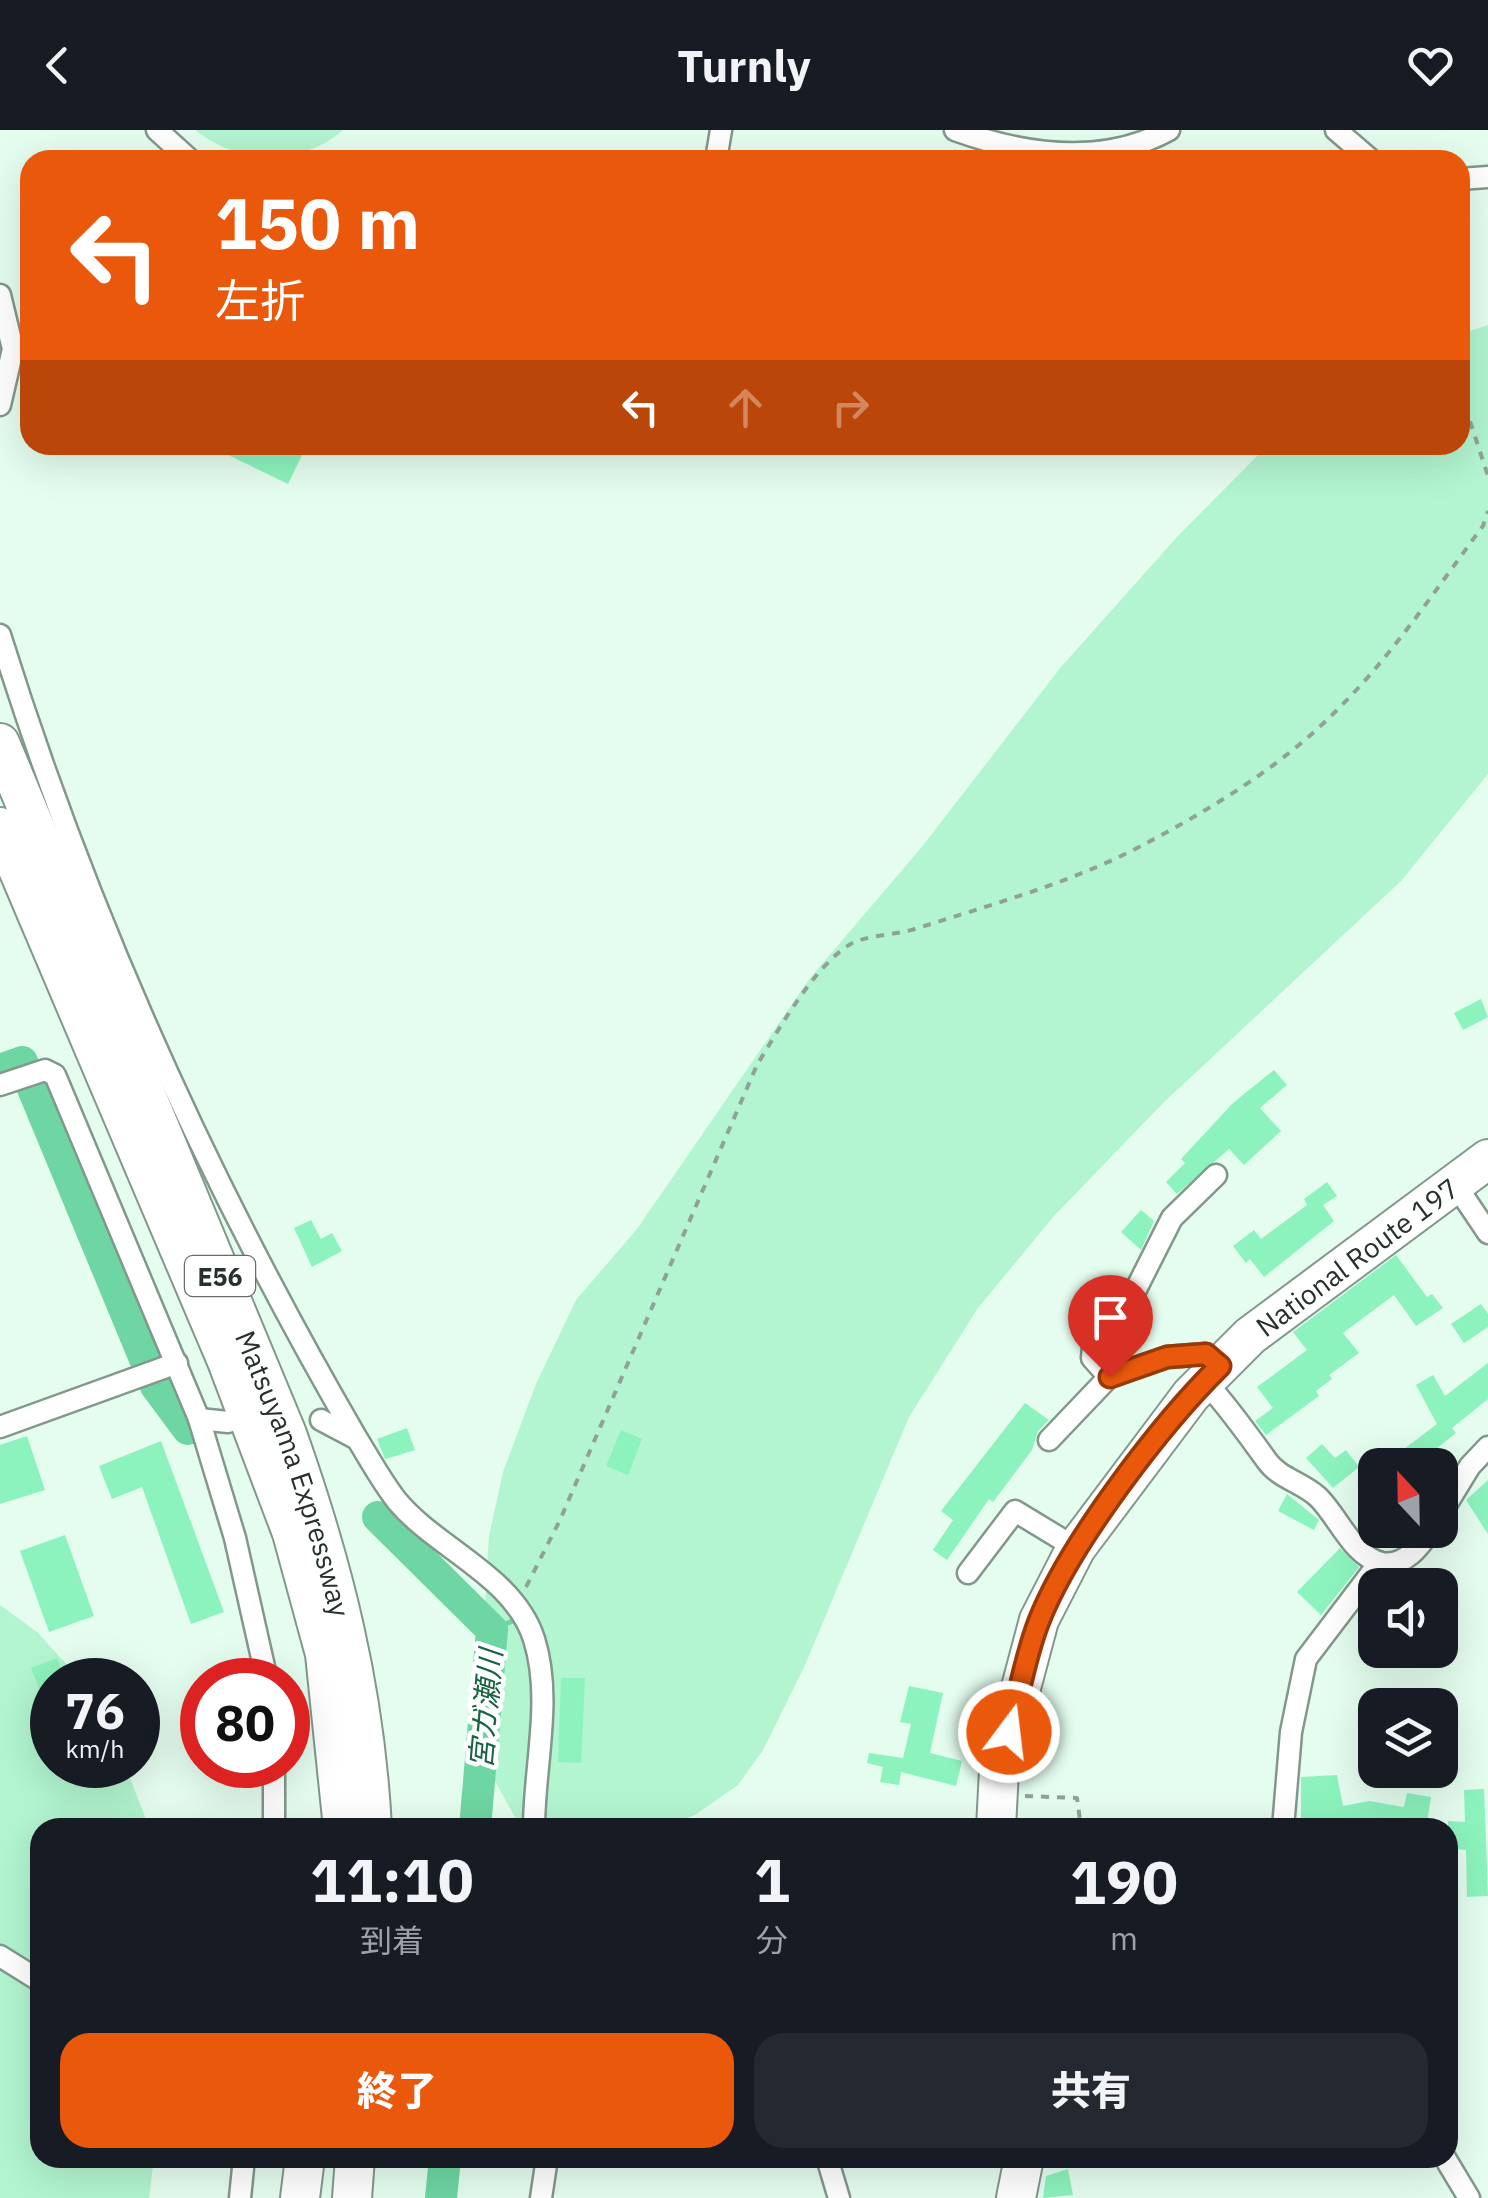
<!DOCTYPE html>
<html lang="ja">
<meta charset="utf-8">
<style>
body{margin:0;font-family:"IBM Plex Sans","Noto Sans JP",sans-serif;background:#242831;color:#f1f3f6;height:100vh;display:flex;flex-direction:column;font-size:38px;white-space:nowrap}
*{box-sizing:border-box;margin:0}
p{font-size:32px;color:#9ea1a6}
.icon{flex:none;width:55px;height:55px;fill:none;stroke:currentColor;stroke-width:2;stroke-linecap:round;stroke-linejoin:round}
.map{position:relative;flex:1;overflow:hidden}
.details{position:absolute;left:30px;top:1688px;width:1428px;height:350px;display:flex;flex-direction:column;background:#171b24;border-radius:30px;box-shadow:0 10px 40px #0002}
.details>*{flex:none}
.guide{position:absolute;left:20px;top:20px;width:1450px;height:305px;border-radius:30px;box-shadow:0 10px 40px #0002;background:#ea580c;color:#fff;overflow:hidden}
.needle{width:65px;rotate:338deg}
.tools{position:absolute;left:1358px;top:1318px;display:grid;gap:20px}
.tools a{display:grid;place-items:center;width:100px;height:100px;border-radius:20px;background:#171b24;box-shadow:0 10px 40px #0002;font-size:50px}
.speed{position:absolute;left:30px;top:1528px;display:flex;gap:20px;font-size:50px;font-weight:700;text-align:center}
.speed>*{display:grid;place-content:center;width:130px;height:130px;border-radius:50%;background:#171b24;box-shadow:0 10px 40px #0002;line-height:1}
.speed small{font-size:25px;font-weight:400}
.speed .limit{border:15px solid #d22;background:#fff;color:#111}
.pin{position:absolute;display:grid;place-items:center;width:85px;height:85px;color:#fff;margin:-102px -42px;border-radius:50% 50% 50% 0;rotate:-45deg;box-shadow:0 0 10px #0007}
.pin .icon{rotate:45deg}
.me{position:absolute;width:110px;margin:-55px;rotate:15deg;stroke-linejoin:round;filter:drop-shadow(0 0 8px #0008)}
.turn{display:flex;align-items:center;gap:35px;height:210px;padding:0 30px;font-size:45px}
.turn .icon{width:130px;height:130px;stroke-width:2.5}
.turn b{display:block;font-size:70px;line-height:85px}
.lanes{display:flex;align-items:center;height:95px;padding:0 30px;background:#0003;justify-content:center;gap:50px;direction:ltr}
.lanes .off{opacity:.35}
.eta{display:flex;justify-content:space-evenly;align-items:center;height:170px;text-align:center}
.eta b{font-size:60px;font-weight:800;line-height:70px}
.primary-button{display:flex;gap:20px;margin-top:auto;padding:20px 30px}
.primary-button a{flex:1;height:115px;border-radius:30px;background:#ea580c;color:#fff;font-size:40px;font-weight:800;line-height:115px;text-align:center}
.primary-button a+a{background:#242831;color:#f1f3f6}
header{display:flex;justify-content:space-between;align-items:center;height:130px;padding:0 30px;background:#171b24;font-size:45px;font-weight:800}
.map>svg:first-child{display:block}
.green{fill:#b2f5d0}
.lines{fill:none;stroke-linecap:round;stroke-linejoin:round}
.stream{stroke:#6ed6a2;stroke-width:5}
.river{stroke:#6ed6a2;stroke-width:32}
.building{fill:#8cf3be}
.street-casing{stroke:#81988b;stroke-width:25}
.highway-casing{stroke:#81988b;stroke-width:42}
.path{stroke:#90a297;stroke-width:4;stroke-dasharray:8 8;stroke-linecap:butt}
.street{stroke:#fff;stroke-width:20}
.highway{stroke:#fff;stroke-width:38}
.route-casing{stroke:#983908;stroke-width:25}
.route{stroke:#ea580c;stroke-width:18}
.labels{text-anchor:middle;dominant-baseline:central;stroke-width:9;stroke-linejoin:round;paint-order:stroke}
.shield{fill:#fff;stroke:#686f6b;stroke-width:2.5}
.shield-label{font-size:25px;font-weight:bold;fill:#27312b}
.street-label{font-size:28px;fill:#27312b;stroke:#fff}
.water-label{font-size:30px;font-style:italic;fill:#166442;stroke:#fff}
</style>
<header><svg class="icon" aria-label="back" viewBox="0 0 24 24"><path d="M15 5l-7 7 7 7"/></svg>Turnly<svg class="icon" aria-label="heart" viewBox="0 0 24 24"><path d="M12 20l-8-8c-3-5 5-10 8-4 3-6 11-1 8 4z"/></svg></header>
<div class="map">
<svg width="1488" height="2068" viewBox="0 0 1488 2068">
<rect width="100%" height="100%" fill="#e4fdee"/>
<g class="green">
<path d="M195 0H343C301 37 239 35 195 0Z"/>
<path d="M1488 195V644L1401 751 1162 974 1053 1087 978 1178 909 1287 805 1535 763 1620 738 1655 695 1685 662 1697 521 1698 490 1642 483 1609 479 1575 489 1406 503 1342 536 1254 576 1170 637 1099 810 848 921 718 1061 537 1177 407 1268 315H1460V204Z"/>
<path d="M0 1475 37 1502 81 1550H52V1635H125L149 1697 40 1698V2028H154L149 2068H0Z"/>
</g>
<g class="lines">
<path class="stream" d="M492 1500 517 1489"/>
<g class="river">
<path d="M0 940 22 932 145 1229"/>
<path d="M156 1256 188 1299"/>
<path d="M378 1387 492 1500 475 1698"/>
<path d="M441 2068 445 2028"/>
</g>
</g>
<g class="building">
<path d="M208 315H307L288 354Z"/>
<path d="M1481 869 1488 887 1463 900 1454 883Z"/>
<path d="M1274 940 1287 955 1260 978 1281 1001 1244 1035 1229 1019 1177 1064 1166 1052 1185 1033 1181 1029 1233 973Z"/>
<path d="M1327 1052 1337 1066 1323 1075 1334 1091 1264 1147 1250 1129 1246 1133 1233 1116 1254 1100 1261 1109 1307 1075 1304 1069Z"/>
<path d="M1141 1080 1154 1091 1141 1120 1121 1102Z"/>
<path d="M311 1090 321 1109 332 1103 342 1121 312 1137 294 1098Z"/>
<path d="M1396 1125 1427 1167 1432 1164 1443 1178 1416 1196 1394 1165 1343 1203 1359 1223 1329 1245 1332 1249 1316 1261 1319 1266 1266 1305 1255 1291 1273 1278 1257 1257 1307 1220 1293 1202Z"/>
<path d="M1481 1174 1488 1184V1197L1464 1213 1451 1194Z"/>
<path d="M1488 1233V1269L1452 1298 1456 1303 1437 1318 1442 1325 1428 1335H1403L1396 1325 1437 1294 1416 1255 1433 1245 1445 1266Z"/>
<path d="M1025 1273 1049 1290 1038 1301 1032 1320 993 1372 989 1369 947 1430 933 1420 953 1390 941 1381Z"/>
<path d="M407 1298 415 1320 385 1329 377 1309Z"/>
<path d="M621 1300 642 1309 628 1345 606 1336Z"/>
<path d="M27 1306 45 1360 0 1374V1315Z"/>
<path d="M161 1311 224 1482 191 1494 142 1357 112 1369 99 1336Z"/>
<path d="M1322 1314 1335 1328 1346 1320 1359 1337 1333 1358 1306 1328Z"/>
<path d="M1488 1350V1404L1466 1370Z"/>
<path d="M1287 1364 1319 1390 1314 1400 1278 1381Z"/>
<path d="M65 1405 94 1486 49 1502 20 1421Z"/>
<path d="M1340 1418 1359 1437 1321 1485 1297 1462Z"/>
<path d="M57 1528 66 1550H52V1555L40 1560 31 1538Z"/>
<path d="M561 1548H585L581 1633 558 1632Z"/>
<path d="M909 1556 943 1563 930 1623 962 1631 956 1656 901 1642 899 1655 880 1652 883 1637 867 1633 869 1623 903 1628 911 1594 900 1592Z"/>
<path d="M1337 1645 1343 1676 1369 1671 1404 1677 1407 1663 1431 1667 1426 1698H1301V1647Z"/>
<path d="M1484 1659 1488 1766 1467 1767 1466 1720 1448 1718V1691L1465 1692 1464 1660Z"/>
<path d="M1068 2039 1073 2065 1043 2068 1046 2046Z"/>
</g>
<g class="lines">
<defs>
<g id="street">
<path d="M157 0 190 30"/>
<path d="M955 0C1024 25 1101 37 1169 0"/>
<path d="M1336 0 1371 30"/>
<path d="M716 30 721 0"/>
<path d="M1460 49 1488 47"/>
<path d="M0 165 13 219 0 275"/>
<path d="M0 505C87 784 209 1054 356 1307 369 1328 382 1352 397 1371 437 1419 514 1446 534 1509 553 1569 534 1636 534 1698"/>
<path d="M0 955 45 940 55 945 199 1289 235 1408 267 1550"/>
<path d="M1216 1045 1172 1088 1127 1177 1093 1217 1092 1228 1109 1247 1167 1227 1206 1224 1221 1236"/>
<path d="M1455 1054 1488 1103"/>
<path d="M1205 1251C1228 1277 1247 1303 1267 1331 1279 1348 1303 1353 1318 1367 1338 1386 1353 1427 1382 1433 1405 1437 1420 1416 1431 1400"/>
<path d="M199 1289 228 1292"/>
<path d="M321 1290 357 1309"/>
<path d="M0 1297 177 1233"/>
<path d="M1049 1310 1109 1247"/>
<path d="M1440 1385 1470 1336 1488 1317"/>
<path d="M968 1443 1015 1381 1076 1418"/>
<path d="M274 1698V1635"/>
<path d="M1283 1698 1291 1602 1306 1529 1379 1433"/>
<path d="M0 1826 40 1851"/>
<path d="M827 2028 839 2068"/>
<path d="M1445 2028 1469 2068"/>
<path d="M240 2068 244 2028"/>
<path d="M541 2068 547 2028"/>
</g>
<g id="highway">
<path id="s1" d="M0 613 287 1304C333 1434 365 1559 372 1698"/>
<path d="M0 697 227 1231 292 1403 325 1524 343 1698"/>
<path id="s2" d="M996 1698 999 1640 1039 1490 1076 1418 1191 1265 1250 1206 1488 1029"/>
<path d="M300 2068 305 2028"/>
<path d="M352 2068 355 2028"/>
<path d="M1016 2068 1024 2028"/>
</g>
</defs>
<use href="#street" class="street-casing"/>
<use href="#highway" class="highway-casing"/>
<g class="path">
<path d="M1460 261 1488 346"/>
<path d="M526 1457 560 1390 757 935C779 899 813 838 849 815 864 805 896 805 915 799 993 774 1071 753 1143 715 1211 679 1282 636 1336 581 1392 526 1436 459 1483 396L1488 381"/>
<path d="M1025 1666 1077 1668 1081 1698"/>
</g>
<use href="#street" class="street"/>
<use href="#highway" class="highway"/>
</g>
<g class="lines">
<defs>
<path id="route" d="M1009 1602C1019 1566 1025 1526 1039 1491 1069 1414 1161 1294 1220 1236L1206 1224 1167 1227 1110 1247"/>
</defs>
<use href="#route" class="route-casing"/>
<use href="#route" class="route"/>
</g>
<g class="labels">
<rect class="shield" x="185" y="1126" width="70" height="40" rx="8"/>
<g class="shield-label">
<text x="220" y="1146">E56</text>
</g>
<g class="street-label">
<text stroke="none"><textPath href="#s2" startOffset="702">National Route 197</textPath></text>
<text stroke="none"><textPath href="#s1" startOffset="788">Matsuyama Expressway</textPath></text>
</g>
<g class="water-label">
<text transform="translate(485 1579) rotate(-85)">宮ガ瀬川</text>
</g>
</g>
</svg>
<div class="tools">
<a><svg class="needle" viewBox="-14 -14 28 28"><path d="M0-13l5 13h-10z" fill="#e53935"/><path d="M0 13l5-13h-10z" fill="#9ea1a6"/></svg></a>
<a><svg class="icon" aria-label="sound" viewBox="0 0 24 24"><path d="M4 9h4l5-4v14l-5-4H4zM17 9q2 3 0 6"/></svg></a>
<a><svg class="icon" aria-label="layers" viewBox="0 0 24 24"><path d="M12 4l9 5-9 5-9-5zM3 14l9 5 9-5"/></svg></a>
</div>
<div class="speed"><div>76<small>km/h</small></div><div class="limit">80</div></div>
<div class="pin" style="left:1110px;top:1247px;background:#d93025"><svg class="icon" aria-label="arrive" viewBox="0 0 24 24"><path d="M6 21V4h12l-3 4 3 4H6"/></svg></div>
<svg class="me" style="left:1009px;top:1602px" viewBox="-20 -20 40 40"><circle r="17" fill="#ea580c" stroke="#fff" stroke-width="3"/><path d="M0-11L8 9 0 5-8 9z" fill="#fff"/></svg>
<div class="guide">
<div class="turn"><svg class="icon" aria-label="left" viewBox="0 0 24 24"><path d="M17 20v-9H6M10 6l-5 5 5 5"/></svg><div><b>150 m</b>左折</div></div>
<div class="lanes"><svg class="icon" aria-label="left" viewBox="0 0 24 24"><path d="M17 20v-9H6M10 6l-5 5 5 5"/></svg><svg class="icon off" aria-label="ahead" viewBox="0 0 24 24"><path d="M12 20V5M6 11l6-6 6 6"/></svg><svg class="icon off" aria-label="right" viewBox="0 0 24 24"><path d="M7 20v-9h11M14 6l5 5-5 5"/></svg></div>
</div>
<section class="details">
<div class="eta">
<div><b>11:10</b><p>到着</p></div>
<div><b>1</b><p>分</p></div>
<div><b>190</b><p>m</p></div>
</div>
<div class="primary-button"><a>終了</a><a>共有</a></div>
</section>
</div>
